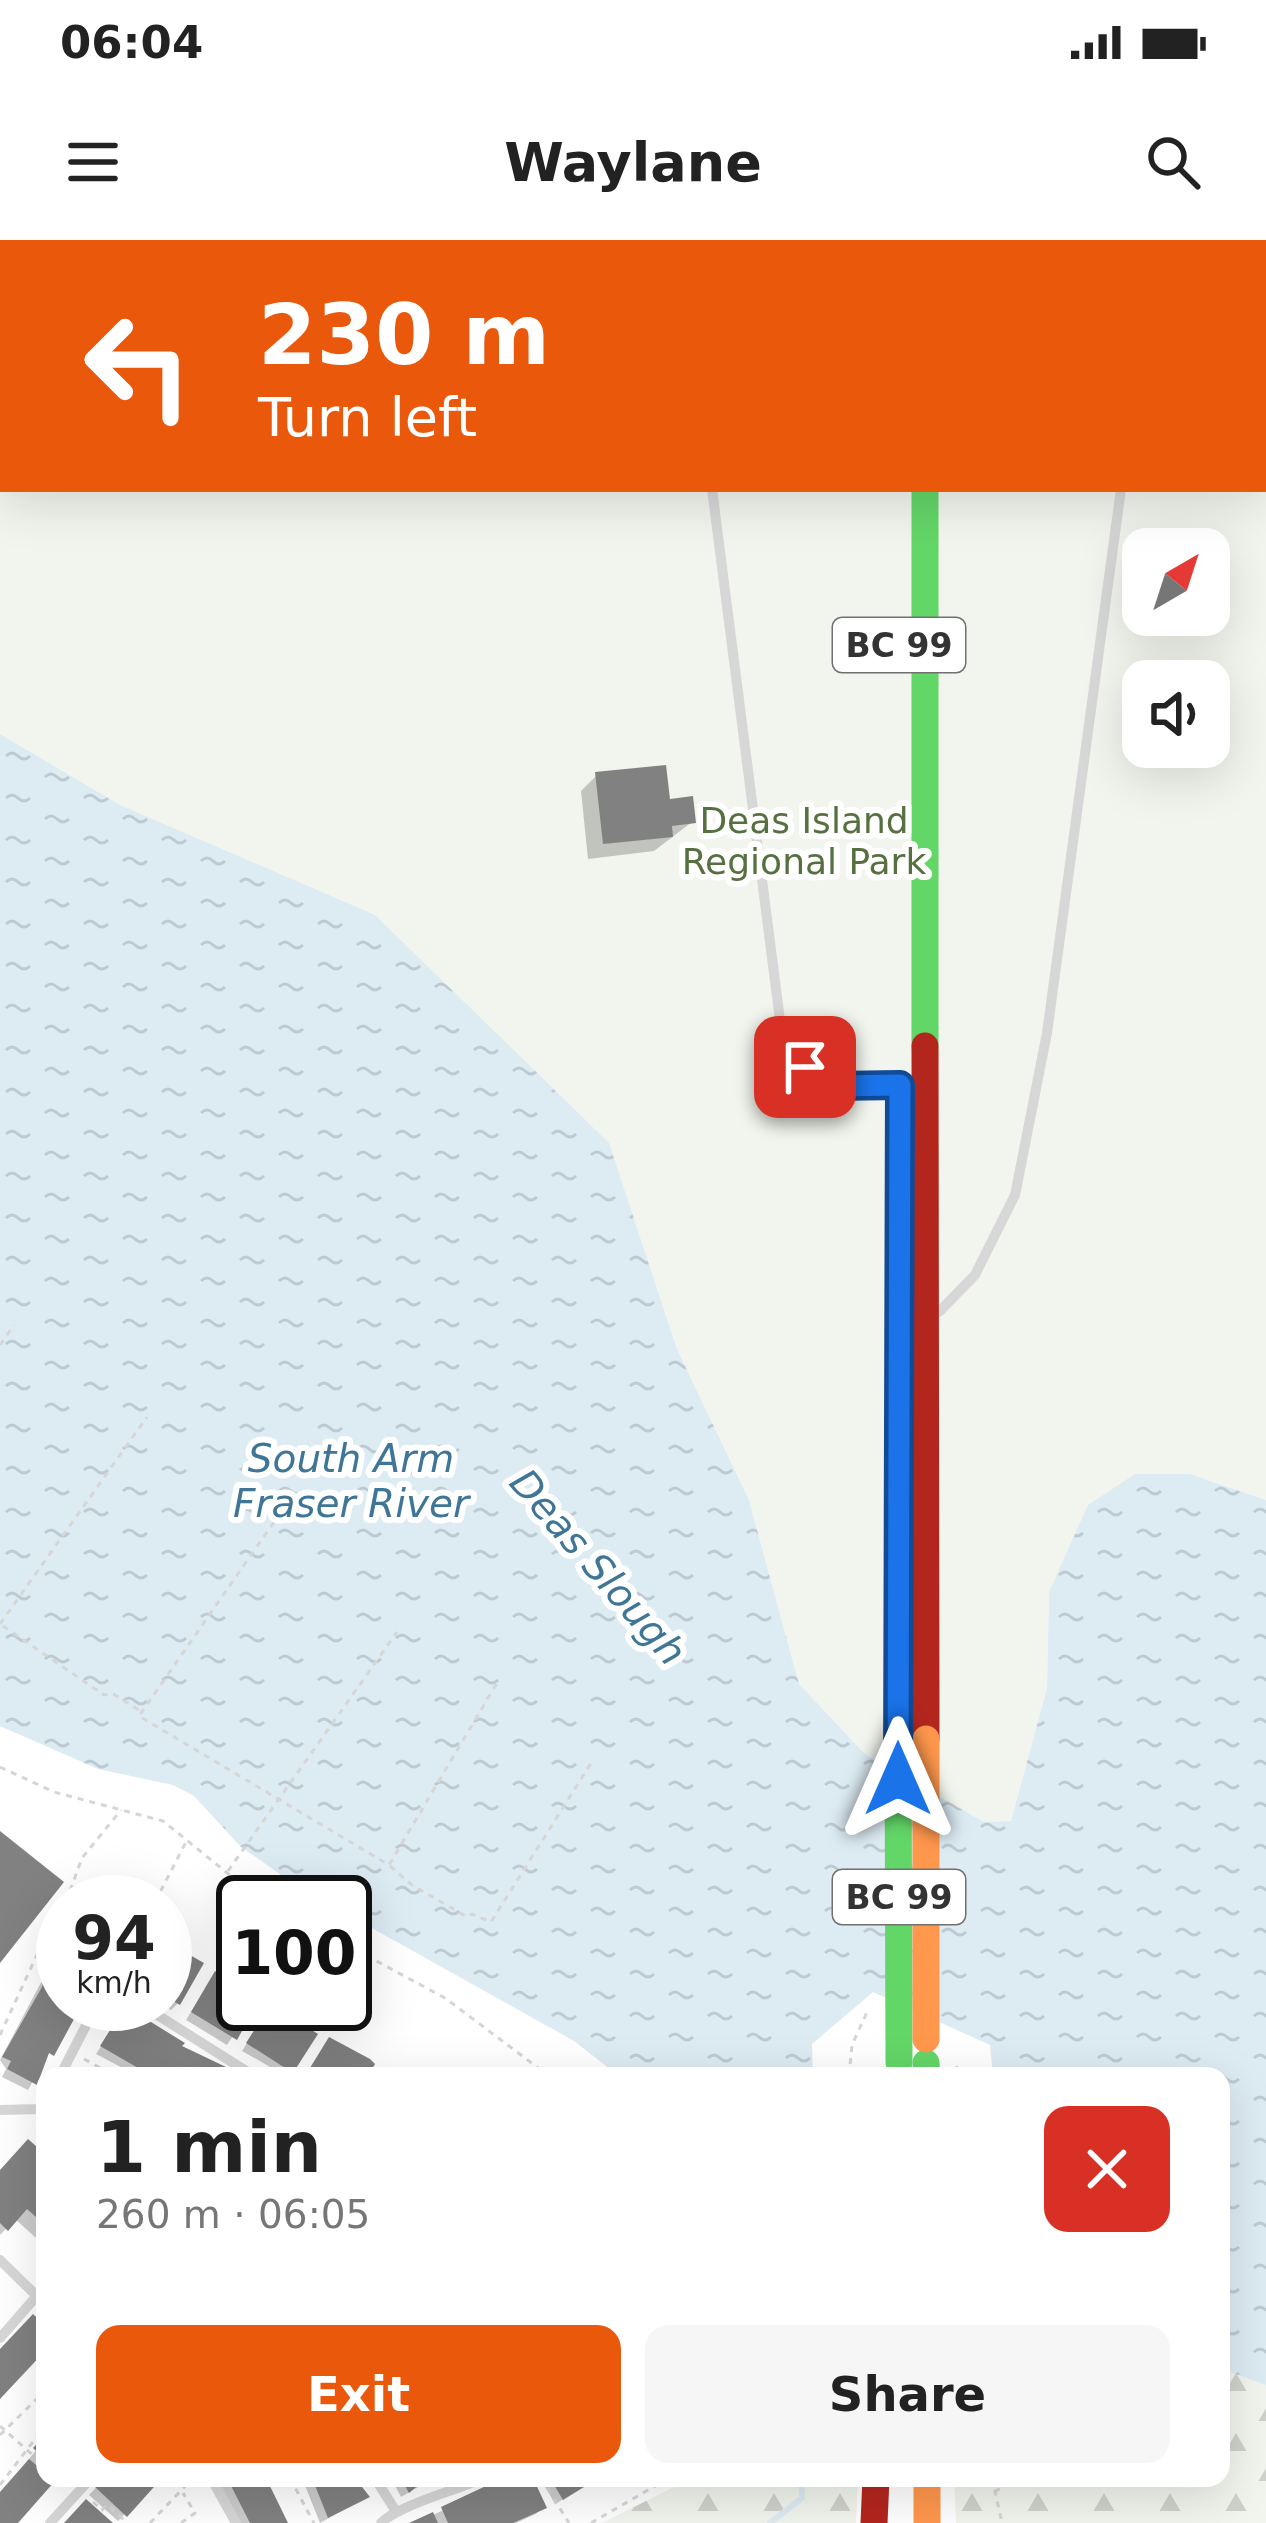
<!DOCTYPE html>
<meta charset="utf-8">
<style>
body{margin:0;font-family:"DejaVu Sans",sans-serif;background:#f6f6f6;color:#222;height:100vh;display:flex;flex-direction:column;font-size:45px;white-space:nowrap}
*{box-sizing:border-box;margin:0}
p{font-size:39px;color:#767676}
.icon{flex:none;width:66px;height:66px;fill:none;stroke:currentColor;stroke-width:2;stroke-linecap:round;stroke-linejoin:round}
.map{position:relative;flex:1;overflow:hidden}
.sheet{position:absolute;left:36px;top:1827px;width:1194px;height:420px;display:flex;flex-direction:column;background:#fff;border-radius:24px;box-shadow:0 12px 48px #0002}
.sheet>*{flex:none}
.banner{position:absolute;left:0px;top:0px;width:1266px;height:252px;box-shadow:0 12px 48px #0002;background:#ea580c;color:#fff;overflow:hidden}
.needle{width:78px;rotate:39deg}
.tools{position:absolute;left:1122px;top:288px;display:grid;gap:24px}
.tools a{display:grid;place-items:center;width:108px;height:108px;border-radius:24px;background:#fff;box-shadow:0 12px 48px #0002;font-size:60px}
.speed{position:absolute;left:36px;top:1635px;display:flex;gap:24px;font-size:60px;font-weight:700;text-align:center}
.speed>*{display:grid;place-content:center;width:156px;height:156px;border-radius:50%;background:#fff;box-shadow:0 12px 48px #0002;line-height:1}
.speed small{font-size:30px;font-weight:400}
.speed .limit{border:6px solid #111;border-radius:18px;background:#fff;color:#111}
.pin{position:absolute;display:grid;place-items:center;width:102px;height:102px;color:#fff;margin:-51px;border-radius:24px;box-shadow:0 6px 18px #0006}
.me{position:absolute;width:132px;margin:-66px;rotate:0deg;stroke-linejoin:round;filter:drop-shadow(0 0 9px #0008)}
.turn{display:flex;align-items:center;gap:42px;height:252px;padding:0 60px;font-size:54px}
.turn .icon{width:156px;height:156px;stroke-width:2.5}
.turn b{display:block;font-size:84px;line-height:102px}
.round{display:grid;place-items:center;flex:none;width:126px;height:126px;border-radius:24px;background:#f6f6f6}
.overview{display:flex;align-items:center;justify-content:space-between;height:204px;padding:0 60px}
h1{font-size:72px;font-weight:700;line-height:90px}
.button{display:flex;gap:24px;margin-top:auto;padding:24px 60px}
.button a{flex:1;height:138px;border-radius:24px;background:#ea580c;color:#fff;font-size:48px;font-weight:700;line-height:138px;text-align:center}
.button a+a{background:#f6f6f6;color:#222}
.status{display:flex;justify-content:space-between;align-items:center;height:84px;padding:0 60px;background:#fff;direction:ltr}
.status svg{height:33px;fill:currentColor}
header{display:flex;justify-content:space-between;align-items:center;height:156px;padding:0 60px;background:#fff;font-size:54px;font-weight:700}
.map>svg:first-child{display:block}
.forest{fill:url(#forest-firs)}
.green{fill:#f1f5ed;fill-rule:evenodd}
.water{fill:url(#water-ripples)}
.shadow{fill:#0003}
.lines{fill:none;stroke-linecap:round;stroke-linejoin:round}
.stream{stroke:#ddebf3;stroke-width:6}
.building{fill:#818181}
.path{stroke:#d6d6d6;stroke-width:3;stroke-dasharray:6 6;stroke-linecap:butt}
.lane{stroke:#d7d7d7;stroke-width:10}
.fast{stroke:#63d668;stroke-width:27}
.slow{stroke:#ff974d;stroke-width:27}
.jam{stroke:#b3261e;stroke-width:27}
.fast-bridge{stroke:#63d668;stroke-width:27}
.slow-bridge{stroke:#ff974d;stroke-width:27}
.route-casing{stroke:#114b97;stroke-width:30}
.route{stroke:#1a73e8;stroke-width:21}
.labels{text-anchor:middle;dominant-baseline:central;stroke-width:12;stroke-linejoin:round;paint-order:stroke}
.shield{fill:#fff;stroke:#707070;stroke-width:3}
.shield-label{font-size:33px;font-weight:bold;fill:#333}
.park-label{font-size:36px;fill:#56703f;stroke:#fff}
.water-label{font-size:39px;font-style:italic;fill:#3f7597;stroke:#fff}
</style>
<div class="status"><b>06:04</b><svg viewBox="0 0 49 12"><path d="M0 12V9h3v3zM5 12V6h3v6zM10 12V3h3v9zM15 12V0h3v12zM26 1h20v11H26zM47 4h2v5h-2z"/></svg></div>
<header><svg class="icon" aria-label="menu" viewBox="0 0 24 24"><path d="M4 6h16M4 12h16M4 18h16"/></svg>Waylane<svg class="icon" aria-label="search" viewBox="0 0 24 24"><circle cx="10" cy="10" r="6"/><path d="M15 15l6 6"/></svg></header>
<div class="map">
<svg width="1266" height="2283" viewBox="0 0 1266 2283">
<defs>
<pattern id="forest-firs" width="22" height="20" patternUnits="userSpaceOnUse" patternTransform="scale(3)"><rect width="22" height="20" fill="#f1f5ed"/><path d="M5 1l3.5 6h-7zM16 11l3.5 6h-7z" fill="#cfd2cc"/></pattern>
<pattern id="water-ripples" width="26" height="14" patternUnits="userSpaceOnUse" patternTransform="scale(3)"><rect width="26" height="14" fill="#ddebf3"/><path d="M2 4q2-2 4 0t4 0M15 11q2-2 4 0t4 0" fill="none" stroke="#becad1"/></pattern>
</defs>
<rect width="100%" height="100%" fill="#fff"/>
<g class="forest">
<path d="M1221 2129 1266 2145V2283H956L954 2238H1221Z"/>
<path d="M692 2238H858L856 2283H602Z"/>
</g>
<path class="green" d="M0 0H1266V1260L1190 1234 1049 1352 1047 1448 1011 1581 984 1582 865 1514 799 1444 749 1260 676 1107 122 566 0 494ZM3 3H1263V249H3ZM1143 309H1209V375H1143ZM1143 441H1209V507H1143Z"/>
<path class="water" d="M0 494 122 566 375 675 609 903 676 1107 749 1260 799 1444 865 1514 984 1582 1011 1581 1047 1448 1049 1352 1088 1265 1135 1234H1190L1266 1260V2145L1221 2129V1836H993L990 1805 873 1752 812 1804 813 1836H619L574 1801 345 1673V1662H325L301 1649 240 1606 194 1556 173 1545 98 1529 0 1486Z"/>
<g class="shadow">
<path d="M597 535 668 562 692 582 654 611 588 619 581 551Z"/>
<path d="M165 1705 178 1763 171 1770 161 1764H165Z"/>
<path d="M46 1733 63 1742V1764H76L28 1850 2 1837 6 1829 0 1820Z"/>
<path d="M209 1742 243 1752V1764H254L227 1805 186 1780Z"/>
<path d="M125 1770 178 1808 218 1836H138L96 1814Z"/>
<path d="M265 1775 291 1831 286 1836 242 1811Z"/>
<path d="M45 1918V2006L15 1979 0 1995V1933Z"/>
<path d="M45 2199V2238L14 2283H0V2255Z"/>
<path d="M105 2238H158L118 2281 89 2255Z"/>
<path d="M217 2238H263L285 2283H240Z"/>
<path d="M302 2238H354L366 2257 320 2283Z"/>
<path d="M391 2238H434L401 2257Z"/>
<path d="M511 2238H530L543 2267 536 2274 516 2283H416Z"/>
<path d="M540 2238H600L555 2264Z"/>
</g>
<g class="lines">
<path class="stream" d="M770 2283 802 2258 801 2238"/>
</g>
<g class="building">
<path d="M666 525 670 559 693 556 696 583 672 586 673 597 603 604 595 532Z"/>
<path d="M0 1591 64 1642 0 1723Z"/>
<path d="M91 1646 97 1648 119 1662H81Z"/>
<path d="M165 1701 204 1723 180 1765 165 1756Z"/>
<path d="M46 1730 63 1739V1764H76L69 1776 74 1779 54 1816 49 1813 37 1845 7 1829 11 1821 2 1817 42 1747Z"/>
<path d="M215 1731 243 1748V1764H257L237 1800 191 1772Z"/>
<path d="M271 1764 318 1794 293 1833 246 1803Z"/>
<path d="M125 1766 185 1803 182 1806 226 1827 221 1836H152L100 1806Z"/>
<path d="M329 1797 370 1819 375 1824 368 1836H305Z"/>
<path d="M28 1899 45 1914V1985L27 1969 8 1991 0 1983V1930Z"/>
<path d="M33 2074 45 2085V2111L0 2159V2109Z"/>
<path d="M45 2195V2219L33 2208Z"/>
<path d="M29 2219 55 2241 18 2283H0V2252Z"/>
<path d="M101 2238H162L127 2277 94 2246Z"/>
<path d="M227 2238H266L288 2283H250Z"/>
<path d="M312 2238H355L370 2257 328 2278Z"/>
<path d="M401 2238H439L427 2244 425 2239 409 2253Z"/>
<path d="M503 2238H533L547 2268 513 2283H448L441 2267Z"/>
<path d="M550 2238H598L563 2260Z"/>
<path d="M86 2259 113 2283H64Z"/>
<path d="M433 2272 438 2283H409Z"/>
</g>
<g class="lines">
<g class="path">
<path d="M0 1105 14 1085"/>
<path d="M274 1282 139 1476 389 1625 497 1443"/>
<path d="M0 1384 147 1177"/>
<path d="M3 1386 104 1455 112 1453 140 1471"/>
<path d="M0 1527 54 1552 163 1581 263 1662"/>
<path d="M390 1626 412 1645 467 1677 472 1674 491 1682 593 1520"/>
<path d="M228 1631 397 1392"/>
<path d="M66 1662 82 1618 121 1570"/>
<path d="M155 1662 187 1600"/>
<path d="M47 1698 63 1668"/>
<path d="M345 1704 445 1758 549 1836"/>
<path d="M0 1795 41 1706"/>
<path d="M84 1819 115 1836"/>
<path d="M956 1826 962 1836"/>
<path d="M849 1836 852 1805 868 1770"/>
<path d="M0 2186 45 2226"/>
<path d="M0 2195 45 2151"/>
<path d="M57 2238 65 2246"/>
<path d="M290 2238 314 2283"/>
<path d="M541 2238 569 2283"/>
<path d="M992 2238 1002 2283"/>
<path d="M0 2245 45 2186"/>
<path d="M995 2252 1013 2238"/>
<path d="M93 2262 102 2270 107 2264 127 2283"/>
<path d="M150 2283 193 2238"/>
<path d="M181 2283 195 2273 183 2253"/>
<path d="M591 2283 669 2238"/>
</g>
<g class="lane">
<path d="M685 0 686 3"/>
<path d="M1154 3 1155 0"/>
<path d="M712 249 781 788C818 847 832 848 900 845"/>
<path d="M939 1072 975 1035 1015 955 1047 793 1121 249"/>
<path d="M56 1713 63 1717"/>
<path d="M140 1764 254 1836"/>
<path d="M60 1836 97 1764"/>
<path d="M0 1870 42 1869 45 1863"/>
<path d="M0 2020 45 2064"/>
<path d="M0 2098 35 2058"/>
<path d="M211 2238 236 2283"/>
<path d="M375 2238 395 2270"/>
<path d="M50 2283 91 2238"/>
<path d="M381 2283C399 2265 455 2251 483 2238"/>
</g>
<g class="fast">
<path d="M925 249V806"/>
<path d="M926 1823 927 1836"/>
</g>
<g class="slow">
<path d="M900 0V3"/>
<path d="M927 2238V2283"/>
</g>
<g class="jam">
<path d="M925 806 926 1499"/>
<path d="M898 1322V1491"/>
<path d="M874 2283 876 2238"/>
</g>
<path class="fast-bridge" d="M898 1491 899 1822"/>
<path class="slow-bridge" d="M926 1499V1799"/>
</g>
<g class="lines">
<defs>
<path id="route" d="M805 827 833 846 900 845 898 1539"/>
</defs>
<use href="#route" class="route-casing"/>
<use href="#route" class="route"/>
</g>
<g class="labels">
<g class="shield">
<rect x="833" y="378" width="132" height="54" rx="9"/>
<rect x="833" y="1630" width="132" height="54" rx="9"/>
</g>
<g class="shield-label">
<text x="899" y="405">BC 99</text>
<text x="899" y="1657">BC 99</text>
</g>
<g class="park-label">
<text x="804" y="580">Deas Island<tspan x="804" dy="41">Regional Park</tspan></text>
</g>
<g class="water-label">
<text x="351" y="1218">South Arm<tspan x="351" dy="45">Fraser River</tspan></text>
<text transform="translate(598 1327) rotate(49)">Deas Slough</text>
</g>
</g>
</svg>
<div class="tools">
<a><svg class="needle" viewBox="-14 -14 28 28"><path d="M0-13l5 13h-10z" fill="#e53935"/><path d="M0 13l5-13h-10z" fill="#767676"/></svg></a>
<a><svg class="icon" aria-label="sound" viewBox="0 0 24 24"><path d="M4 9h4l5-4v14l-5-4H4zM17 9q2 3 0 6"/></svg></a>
</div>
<div class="speed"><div>94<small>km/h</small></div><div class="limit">100</div></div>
<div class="pin" style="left:805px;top:827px;background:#d93025"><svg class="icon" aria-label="arrive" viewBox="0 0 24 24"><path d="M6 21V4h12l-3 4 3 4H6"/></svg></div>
<svg class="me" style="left:898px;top:1539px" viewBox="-20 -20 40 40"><path d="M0-17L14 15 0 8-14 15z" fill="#1a73e8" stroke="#fff" stroke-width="4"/></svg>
<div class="banner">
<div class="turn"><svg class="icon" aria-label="left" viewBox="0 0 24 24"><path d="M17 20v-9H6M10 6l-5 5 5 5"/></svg><div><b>230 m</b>Turn left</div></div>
</div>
<section class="sheet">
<div class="overview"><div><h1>1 min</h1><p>260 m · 06:05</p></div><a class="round" style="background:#d93025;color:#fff"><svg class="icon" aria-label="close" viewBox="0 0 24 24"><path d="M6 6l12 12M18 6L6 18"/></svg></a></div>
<div class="button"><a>Exit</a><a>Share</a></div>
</section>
</div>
